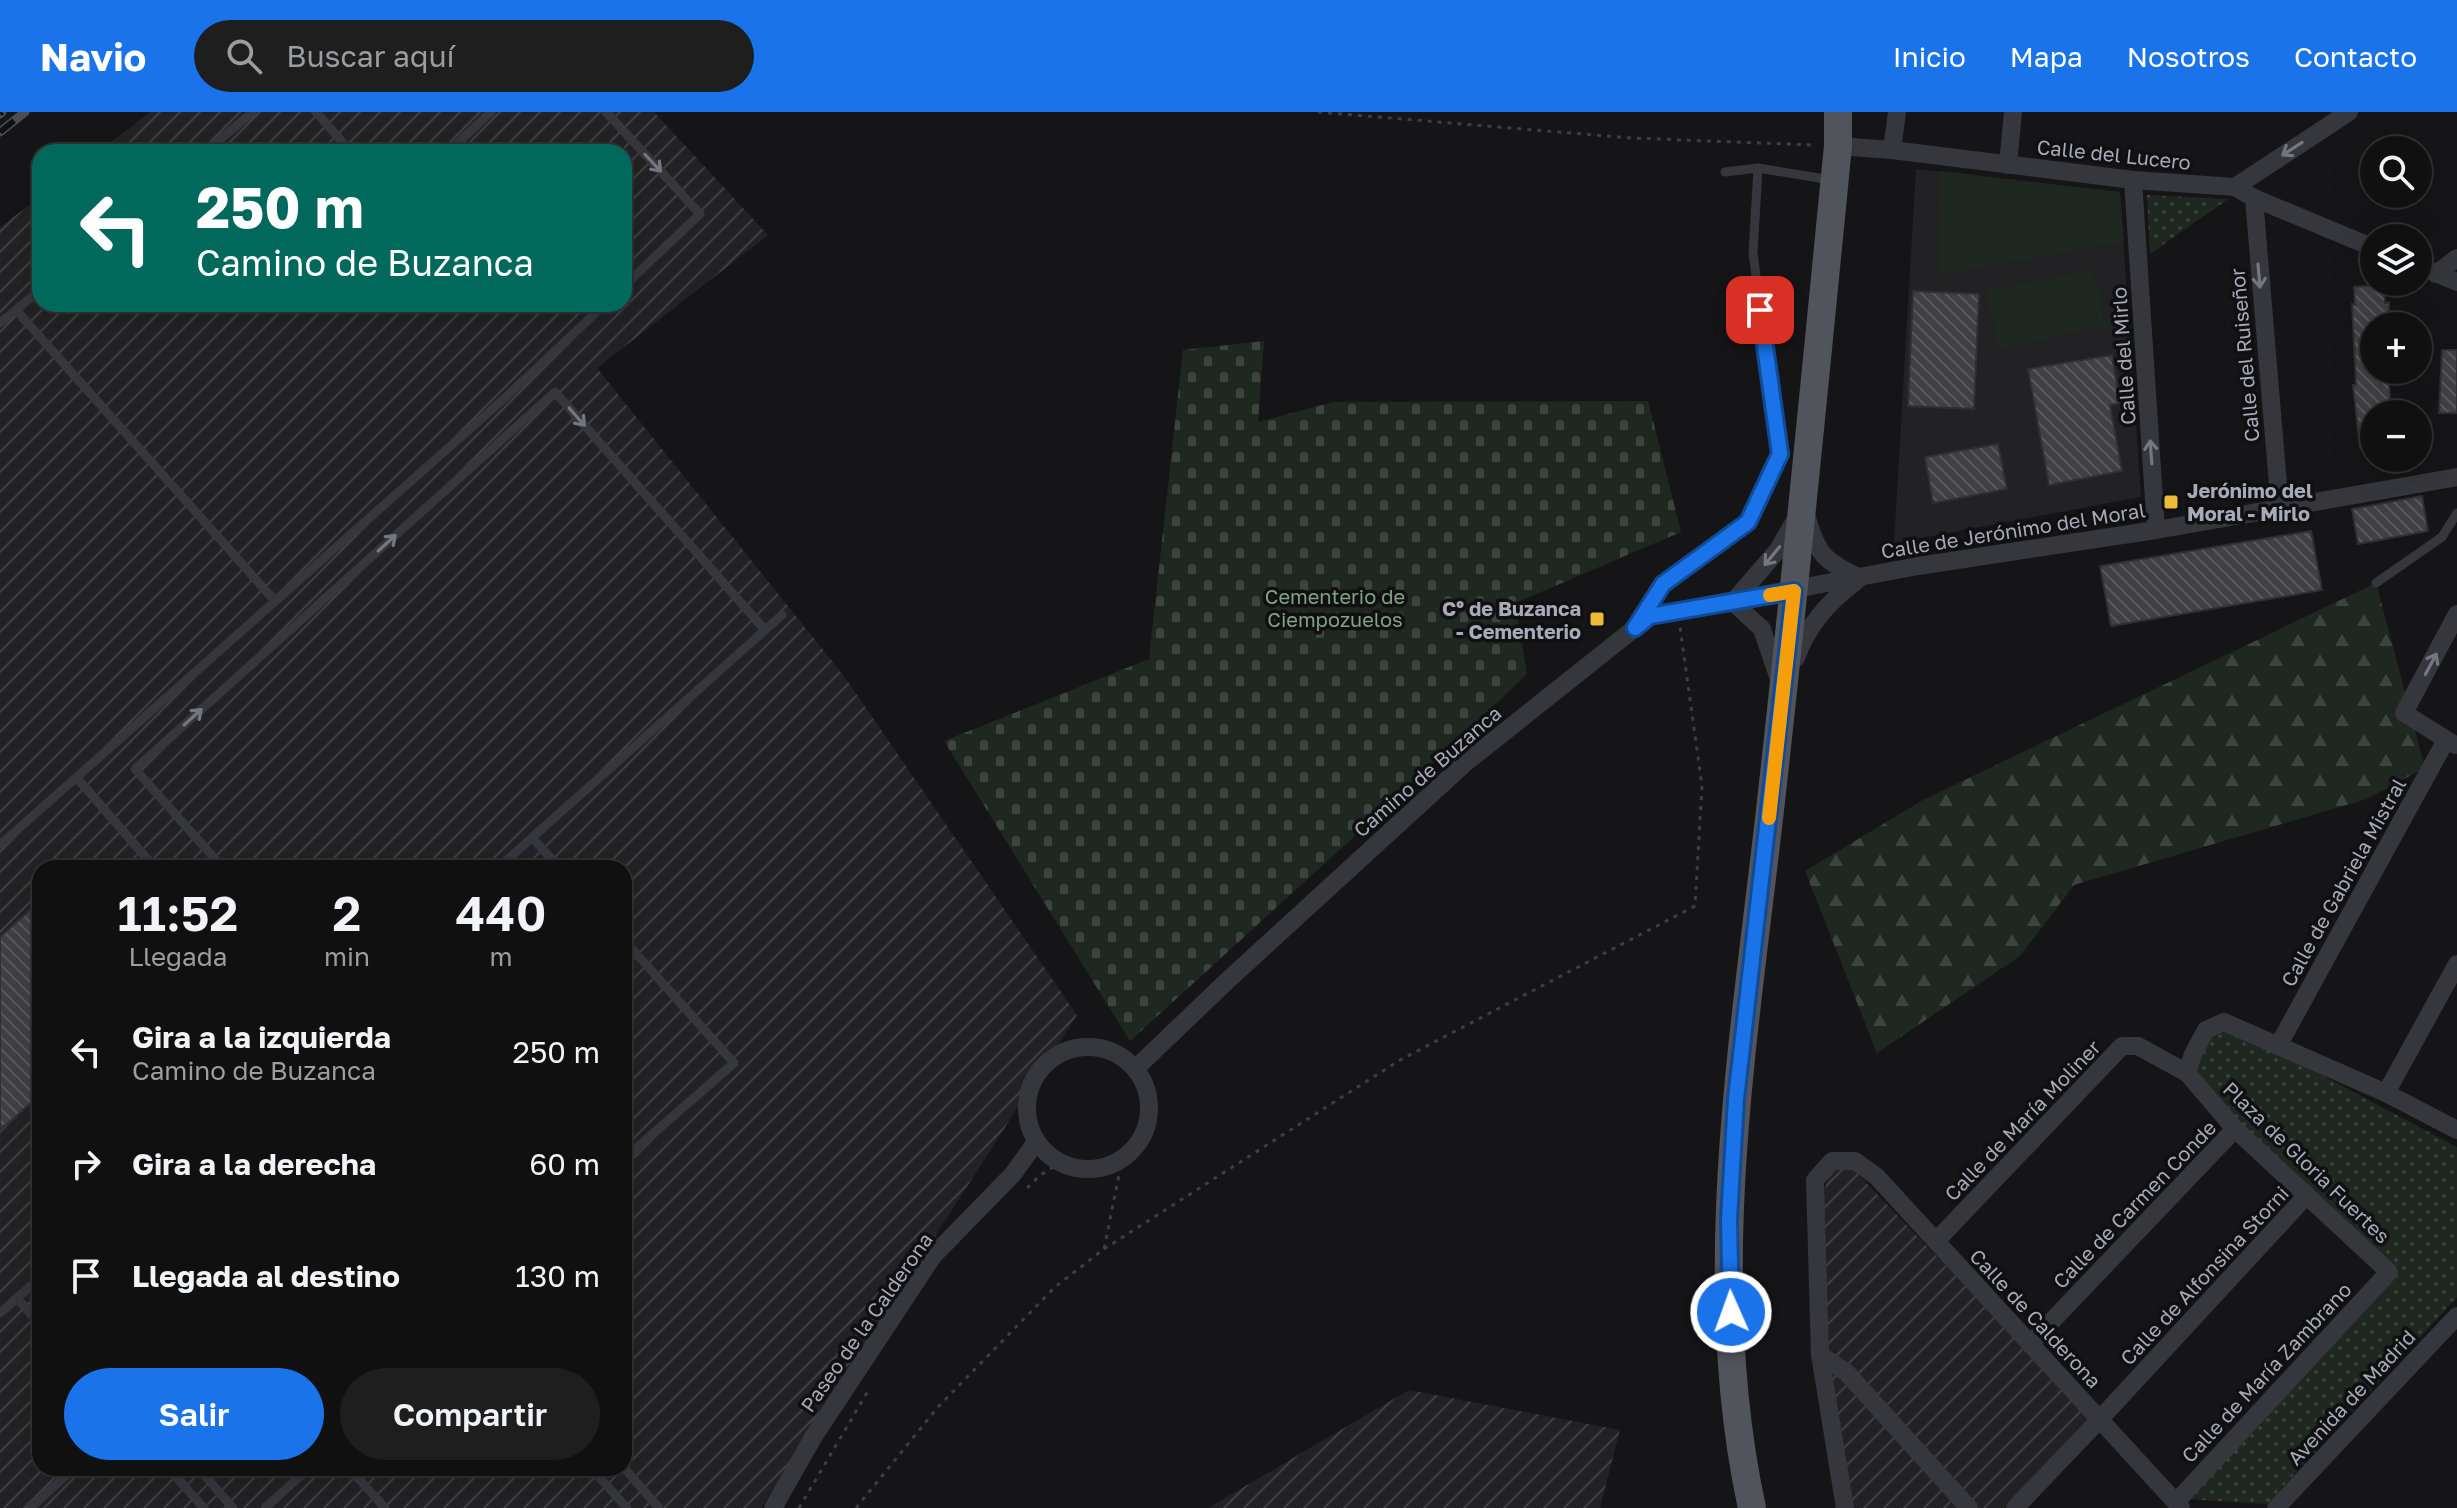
<!DOCTYPE html>
<html lang="es">
<meta charset="utf-8">
<style>
body{margin:0;font-family:"Golos Text",sans-serif;background:#1e1e1f;color:#f1f3f6;height:100vh;display:flex;flex-direction:column;font-size:30px;white-space:nowrap}
*{box-sizing:border-box;margin:0}
p{font-size:26px;color:#9c9d9f}
.icon{flex:none;width:44px;height:44px;fill:none;stroke:currentColor;stroke-width:2;stroke-linecap:round;stroke-linejoin:round}
.map{position:relative;flex:1;overflow:hidden}
.panel{position:absolute;left:32px;top:748px;width:600px;height:616px;display:flex;flex-direction:column;background:#101011;border-radius:24px;box-shadow:0 8px 32px #0002,0 0 0 2px #303031}
.panel>*{flex:none}
.hud{position:absolute;left:32px;top:32px;width:600px;height:168px;border-radius:24px;box-shadow:0 8px 32px #0002,0 0 0 2px #303031;background:#00695c;color:#fff;overflow:hidden}
.controls{position:absolute;left:2360px;top:24px;display:grid;gap:16px}
.controls a{display:grid;place-items:center;width:72px;height:72px;border-radius:50%;background:#101011;box-shadow:0 8px 32px #0002,0 0 0 2px #303031;font-size:40px}
.pin{position:absolute;display:grid;place-items:center;width:68px;height:68px;color:#fff;margin:-34px;border-radius:16px;box-shadow:0 4px 12px #0006}
.me{position:absolute;width:88px;margin:-44px;rotate:358deg;stroke-linejoin:round;filter:drop-shadow(0 0 6px #0008)}
.turn{display:flex;align-items:center;gap:28px;height:168px;padding:0 32px;font-size:36px}
.turn .icon{width:104px;height:104px;stroke-width:2.5}
.turn b{display:block;font-size:56px;line-height:68px}
.eta{display:flex;justify-content:space-evenly;align-items:center;height:136px;text-align:center}
.eta b{font-size:48px;font-weight:600;line-height:56px}
.primary-button{display:flex;gap:16px;margin-top:auto;padding:16px 32px}
.primary-button a{flex:1;height:92px;border-radius:48px;background:#1a73e8;color:#fff;font-size:32px;font-weight:600;line-height:92px;text-align:center}
.primary-button a+a{background:#1e1e1f;color:#f1f3f6}
ul{padding:0;list-style:none}
li{display:flex;align-items:center;gap:24px;height:112px;padding:0 32px}
li div{flex:1}
li b{display:block;font-size:30px}
li em{font-style:normal}
header{display:flex;align-items:center;gap:48px;box-sizing:border-box;height:112px;padding:0 40px;background:#1a73e8;color:#fff}
header strong{font-size:38px}
nav{display:flex;gap:44px;margin-inline-start:auto;font-size:28px}
.search{width:560px;height:72px;background:#1e1e1f;display:flex;align-items:center;gap:20px;box-sizing:border-box;padding:0 28px;border-radius:44px;color:#9c9d9f;font-size:30px}
.map>svg:first-child{display:block}
.built{fill:#222124}
.industrial{fill:url(#industrial-furrows);fill-rule:evenodd}
.forest{fill:url(#forest-firs)}
.cemetery{fill:url(#cemetery-stones)}
.park{fill:url(#park-dots)}
.garden{fill:#1f2721}
.building{fill:url(#building-back-hatch);stroke:#302f33;stroke-width:2}
.lines{fill:none;stroke-linecap:round;stroke-linejoin:round}
.path{stroke:#3c3e43;stroke-width:3;stroke-dasharray:4 6;stroke-linecap:butt}
.service{stroke:#36373c;stroke-width:9}
.minor{stroke:#36373c;stroke-width:18}
.primary{stroke:#52545b;stroke-width:28}
.rail-casing{stroke:#4b4d53;stroke-width:9}
.rail{stroke:#101012;stroke-width:6;stroke-dasharray:18;stroke-linecap:butt}
.oneway{stroke:#747780}
.route-casing{stroke:#114b97;stroke-width:20}
.route{stroke:#1a73e8;stroke-width:14}
.slow{stroke:#f59e0b;stroke-width:14}
.poi-dot{fill:#eebb36;stroke:#101012;stroke-width:3}
.labels{text-anchor:middle;dominant-baseline:central;stroke-width:7;stroke-linejoin:round;paint-order:stroke}
.street-label{font-size:20px;fill:#a7abb7;stroke:#101012}
.poi-label{font-size:20px;font-weight:bold;fill:#a7abb7;stroke:#101012;text-anchor:start}
.park-label{font-size:20px;fill:#7fa283;stroke:#101012}
</style>
<header>
<strong>Navio</strong>
<div class="search"><svg class="icon" aria-label="search" viewBox="0 0 24 24"><circle cx="10" cy="10" r="6"/><path d="M15 15l6 6"/></svg>Buscar aquí</div>
<nav><a>Inicio</a><a>Mapa</a><a>Nosotros</a><a>Contacto</a></nav>
</header>
<div class="map">
<svg width="2457" height="1396" viewBox="0 0 2457 1396">
<defs>
<pattern id="industrial-furrows" width="10" height="10" patternUnits="userSpaceOnUse" patternTransform="scale(2)"><rect width="10" height="10" fill="#222124"/><path d="M-1 1l2-2M0 10L10 0M9 11l2-2" fill="none" stroke="#3f3f42"/></pattern>
<pattern id="forest-firs" width="22" height="20" patternUnits="userSpaceOnUse" patternTransform="scale(2)"><rect width="22" height="20" fill="#1f2721"/><path d="M5 1l3.5 6h-7zM16 11l3.5 6h-7z" fill="#3d443f"/></pattern>
<pattern id="cemetery-stones" width="16" height="16" patternUnits="userSpaceOnUse" patternTransform="scale(2)"><rect width="16" height="16" fill="#1f2721"/><path d="M2 7V4a2 2 0 0 1 4 0v3zM10 15v-3a2 2 0 0 1 4 0v3z" fill="#3d443f"/></pattern>
<pattern id="park-dots" width="8" height="8" patternUnits="userSpaceOnUse" patternTransform="scale(2)"><rect width="8" height="8" fill="#1f2721"/><path d="M2 2h.1M6 6h.1" fill="none" stroke="#3d443f" stroke-width="1.8" stroke-linecap="round"/></pattern>
<pattern id="building-back-hatch" width="6" height="6" patternUnits="userSpaceOnUse" patternTransform="scale(2)"><rect width="6" height="6" fill="#404044"/><path d="M-1 5l2 2M0 0l6 6M5-1l2 2" fill="none" stroke="#59595d"/></pattern>
</defs>
<rect width="100%" height="100%" fill="#151517"/>
<path class="built" d="M1916 57 2120 80 2141 385 1894 431Z"/>
<g class="industrial">
<path d="M150 0H654L768 123 597 256 844 564 1077 903 761 1396H0V115L40 85V192H624V40H98ZM40 756H624V1356H40Z"/>
<path d="M1852 1056 2090 1304 2003 1396H1848L1831 1294 1817 1099 1831 1058Z"/>
<path d="M1409 1278 1620 1318 1600 1396H1208Z"/>
</g>
<path class="forest" d="M2376 471 2425 656 2367 687 2074 773 2020 844 1877 941 1805 759 1923 688Z"/>
<path class="cemetery" d="M1264 229 1258 310 1333 290 1648 289 1681 420 1515 491 1527 562 1391 691 1130 929 944 629 1149 547 1183 238Z"/>
<g class="park">
<path d="M2147 83 2228 87 2150 142Z"/>
<path d="M2228 919 2291 947 2457 1035V1185L2267 1392 2187 1387 2394 1160 2243 1013 2195 959 2206 928Z"/>
</g>
<g class="garden">
<path d="M1940 59 2120 80 2124 130 1937 163Z"/>
<path d="M2094 157 2106 214 1998 237 1986 179Z"/>
</g>
<g class="building">
<path d="M2384 173 2385 191 2389 190V214H2374V258H2385L2386 271H2389L2391 302H2374V335L2360 336 2353 273H2356L2352 192 2355 193 2354 175Z"/>
<path d="M1913 179 1979 182 1974 297 1908 294Z"/>
<path d="M2442 238H2457V301H2439Z"/>
<path d="M2112 243 2120 291 2110 293 2122 359 2049 373 2028 257Z"/>
<path d="M1998 332 2007 377 1933 391 1925 345Z"/>
<path d="M2422 384 2428 419 2358 432 2352 397Z"/>
<path d="M2311 419 2322 478 2111 514 2100 454Z"/>
<path d="M40 789V983L0 1018V825Z"/>
</g>
<g class="lines">
<g class="path">
<path d="M1318 0 1631 26 1814 33"/>
<path d="M1027 1076 1042 1062 1060 1051"/>
<path d="M1104 1137 1400 948 1695 794 1702 674 1680 515"/>
<path d="M799 1396 868 1279"/>
<path d="M856 1396 938 1295 1055 1175 1104 1137 1122 1048"/>
</g>
<g class="service">
<path d="M316 0 351 40"/>
<path d="M606 0 700 102 624 174"/>
<path d="M205 40 253 0"/>
<path d="M448 40 491 0"/>
<path d="M1725 60 1758 56 1831 68"/>
<path d="M16 198 275 489"/>
<path d="M0 211 40 178"/>
<path d="M2376 471 2442 425 2457 401"/>
<path d="M1644 503 1663 472 1748 410 1780 342 1753 141 1758 56"/>
<path d="M77 666 155 756"/>
<path d="M533 727 560 756"/>
<path d="M0 733 507 284 605 192"/>
<path d="M223 756 135 657 555 280 765 518"/>
<path d="M498 756 782 503"/>
<path d="M624 828 734 951 624 1047"/>
<path d="M17 1186 40 1213"/>
<path d="M0 1201 40 1166"/>
<path d="M168 1356 204 1396"/>
<path d="M198 1356 233 1396"/>
<path d="M349 1356 385 1396"/>
<path d="M591 1356 627 1396"/>
<path d="M624 1356 659 1396"/>
<path d="M30 1396 74 1356"/>
<path d="M265 1396 309 1356"/>
</g>
<g class="minor">
<path d="M1838 34 1892 38 2133 68 2235 75 2254 86 2374 136"/>
<path d="M1892 38 1897 0"/>
<path d="M2008 53 2013 0"/>
<path d="M2133 68 2156 418"/>
<path d="M2235 75 2349 0"/>
<path d="M2254 86 2280 396"/>
<path d="M2418 154 2457 170"/>
<path d="M2436 162 2457 146"/>
<path d="M1807 406C1818 444 1825 449 1860 466"/>
<path d="M1796 546C1807 514 1828 490 1855 470"/>
<path d="M1780 570 1762 517 1733 490 1778 438 1797 405"/>
<path d="M2455 633 2404 601 2457 502"/>
<path d="M2278 934 2446 628"/>
<circle cx="1088" cy="996" r="61"/>
<path d="M1135 957 1227 869 1464 652 1650 504 1918 454 2156 418 2457 365"/>
<path d="M2386 981 2457 852"/>
<path d="M1936 1129 2122 934H2138L2187 961"/>
<path d="M2030 1232 2235 1017"/>
<path d="M1820 1243 1846 1260 1969 1396"/>
<path d="M2176 1390 2389 1160 2235 1017 2187 961 2193 942 2206 918 2224 910 2386 981 2457 1018"/>
<path d="M773 1396 814 1324 933 1144 1013 1062 1036 1030"/>
<path d="M1845 1396 1820 1243 1815 1068 1832 1049H1855L1877 1065 2181 1396"/>
<path d="M2015 1396 2100 1307 2307 1083"/>
<path d="M2276 1396 2457 1204"/>
</g>
<path class="primary" d="M1752 1396C1702 1166 1744 929 1770 698 1795 477 1816 256 1838 34V0"/>
<defs>
<g id="rail">
<path d="M0 2 2 0"/>
<path d="M0 20 25 0"/>
</g>
</defs>
<use href="#rail" class="rail-casing"/>
<use href="#rail" class="rail"/>
</g>
<defs><path id="oneway-shaft" d="M-6 0H5M1.5-3L5.5 0L1.5 3" fill="none" stroke-width="1.6" stroke-linecap="round" stroke-linejoin="round" transform="scale(2)"/></defs>
<g class="oneway">
<use href="#oneway-shaft" transform="translate(2292 37) rotate(147)"/>
<use href="#oneway-shaft" transform="translate(653 51) rotate(47)"/>
<use href="#oneway-shaft" transform="translate(2259 164) rotate(85)"/>
<use href="#oneway-shaft" transform="translate(577 305) rotate(49)"/>
<use href="#oneway-shaft" transform="translate(2151 340) rotate(-94)"/>
<use href="#oneway-shaft" transform="translate(387 431) rotate(-42)"/>
<use href="#oneway-shaft" transform="translate(1772 444) rotate(129)"/>
<use href="#oneway-shaft" transform="translate(2431 552) rotate(-62)"/>
<use href="#oneway-shaft" transform="translate(193 605) rotate(-42)"/>
</g>
<g class="lines">
<defs>
<path id="route" d="M1731 1200 1729 1107 1736 987 1794 479 1650 504 1635 516 1663 472 1748 410 1780 342 1760 198"/>
</defs>
<use href="#route" class="route-casing"/>
<use href="#route" class="route"/>
<path class="slow" d="M1769 706 1794 479 1770 483"/>
</g>
<g class="poi-dot">
<rect x="2163" y="382" width="16" height="16" rx="4"/>
<rect x="1589" y="499" width="16" height="16" rx="4"/>
</g>
<g class="labels">
<g class="street-label">
<text transform="translate(2114 42) rotate(6)">Calle del Lucero</text>
<text transform="translate(2244 243) rotate(-95)">Calle del Ruiseñor</text>
<text transform="translate(2123 244) rotate(-94)">Calle del Mirlo</text>
<text transform="translate(2013 418) rotate(-9)">Calle de Jerónimo del Moral</text>
<text transform="translate(1427 659) rotate(-41)">Camino de Buzanca</text>
<text transform="translate(2343 770) rotate(-61)">Calle de Gabriela Mistral</text>
<text transform="translate(2022 1008) rotate(-46)">Calle de María Moliner</text>
<text transform="translate(2307 1050) rotate(44)">Plaza de Gloria Fuertes</text>
<text transform="translate(2134 1092) rotate(-46)">Calle de Carmen Conde</text>
<text transform="translate(2204 1163) rotate(-47)">Calle de Alfonsina Storni</text>
<text transform="translate(2036 1206) rotate(47)">Calle de Calderona</text>
<text transform="translate(866 1210) rotate(-55)">Paseo de la Calderona</text>
<text transform="translate(2266 1260) rotate(-47)">Calle de María Zambrano</text>
<text transform="translate(2351 1285) rotate(-47)">Avenida de Madrid</text>
</g>
<g class="poi-label">
<text x="2187" y="378">Jerónimo del<tspan x="2187" dy="23">Moral - Mirlo</tspan></text>
<text x="1581" y="496" text-anchor="end">Cº de Buzanca<tspan x="1581" dy="23">- Cementerio</tspan></text>
</g>
<g class="park-label">
<text x="1335" y="484">Cementerio de<tspan x="1335" dy="23">Ciempozuelos</tspan></text>
</g>
</g>
</svg>
<div class="controls">
<a><svg class="icon" aria-label="search" viewBox="0 0 24 24"><circle cx="10" cy="10" r="6"/><path d="M15 15l6 6"/></svg></a>
<a><svg class="icon" aria-label="layers" viewBox="0 0 24 24"><path d="M12 4l9 5-9 5-9-5zM3 14l9 5 9-5"/></svg></a>
<a>+</a>
<a>−</a>
</div>
<div class="pin" style="left:1760px;top:198px;background:#d93025"><svg class="icon" aria-label="arrive" viewBox="0 0 24 24"><path d="M6 21V4h12l-3 4 3 4H6"/></svg></div>
<svg class="me" style="left:1731px;top:1200px" viewBox="-20 -20 40 40"><circle r="17" fill="#1a73e8" stroke="#fff" stroke-width="3"/><path d="M0-11L8 9 0 5-8 9z" fill="#fff"/></svg>
<div class="hud">
<div class="turn"><svg class="icon" aria-label="left" viewBox="0 0 24 24"><path d="M17 20v-9H6M10 6l-5 5 5 5"/></svg><div><b>250 m</b>Camino de Buzanca</div></div>
</div>
<section class="panel">
<div class="eta">
<div><b>11:52</b><p>Llegada</p></div>
<div><b>2</b><p>min</p></div>
<div><b>440</b><p>m</p></div>
</div>
<ul>
<li><svg class="icon" aria-label="left" viewBox="0 0 24 24"><path d="M17 20v-9H6M10 6l-5 5 5 5"/></svg><div><b>Gira a la izquierda</b><p>Camino de Buzanca</p></div><em>250 m</em></li>
<li><svg class="icon" aria-label="right" viewBox="0 0 24 24"><path d="M7 20v-9h11M14 6l5 5-5 5"/></svg><div><b>Gira a la derecha</b></div><em>60 m</em></li>
<li><svg class="icon" aria-label="arrive" viewBox="0 0 24 24"><path d="M6 21V4h12l-3 4 3 4H6"/></svg><div><b>Llegada al destino</b></div><em>130 m</em></li>
</ul>
<div class="primary-button"><a>Salir</a><a>Compartir</a></div>
</section>
</div>
